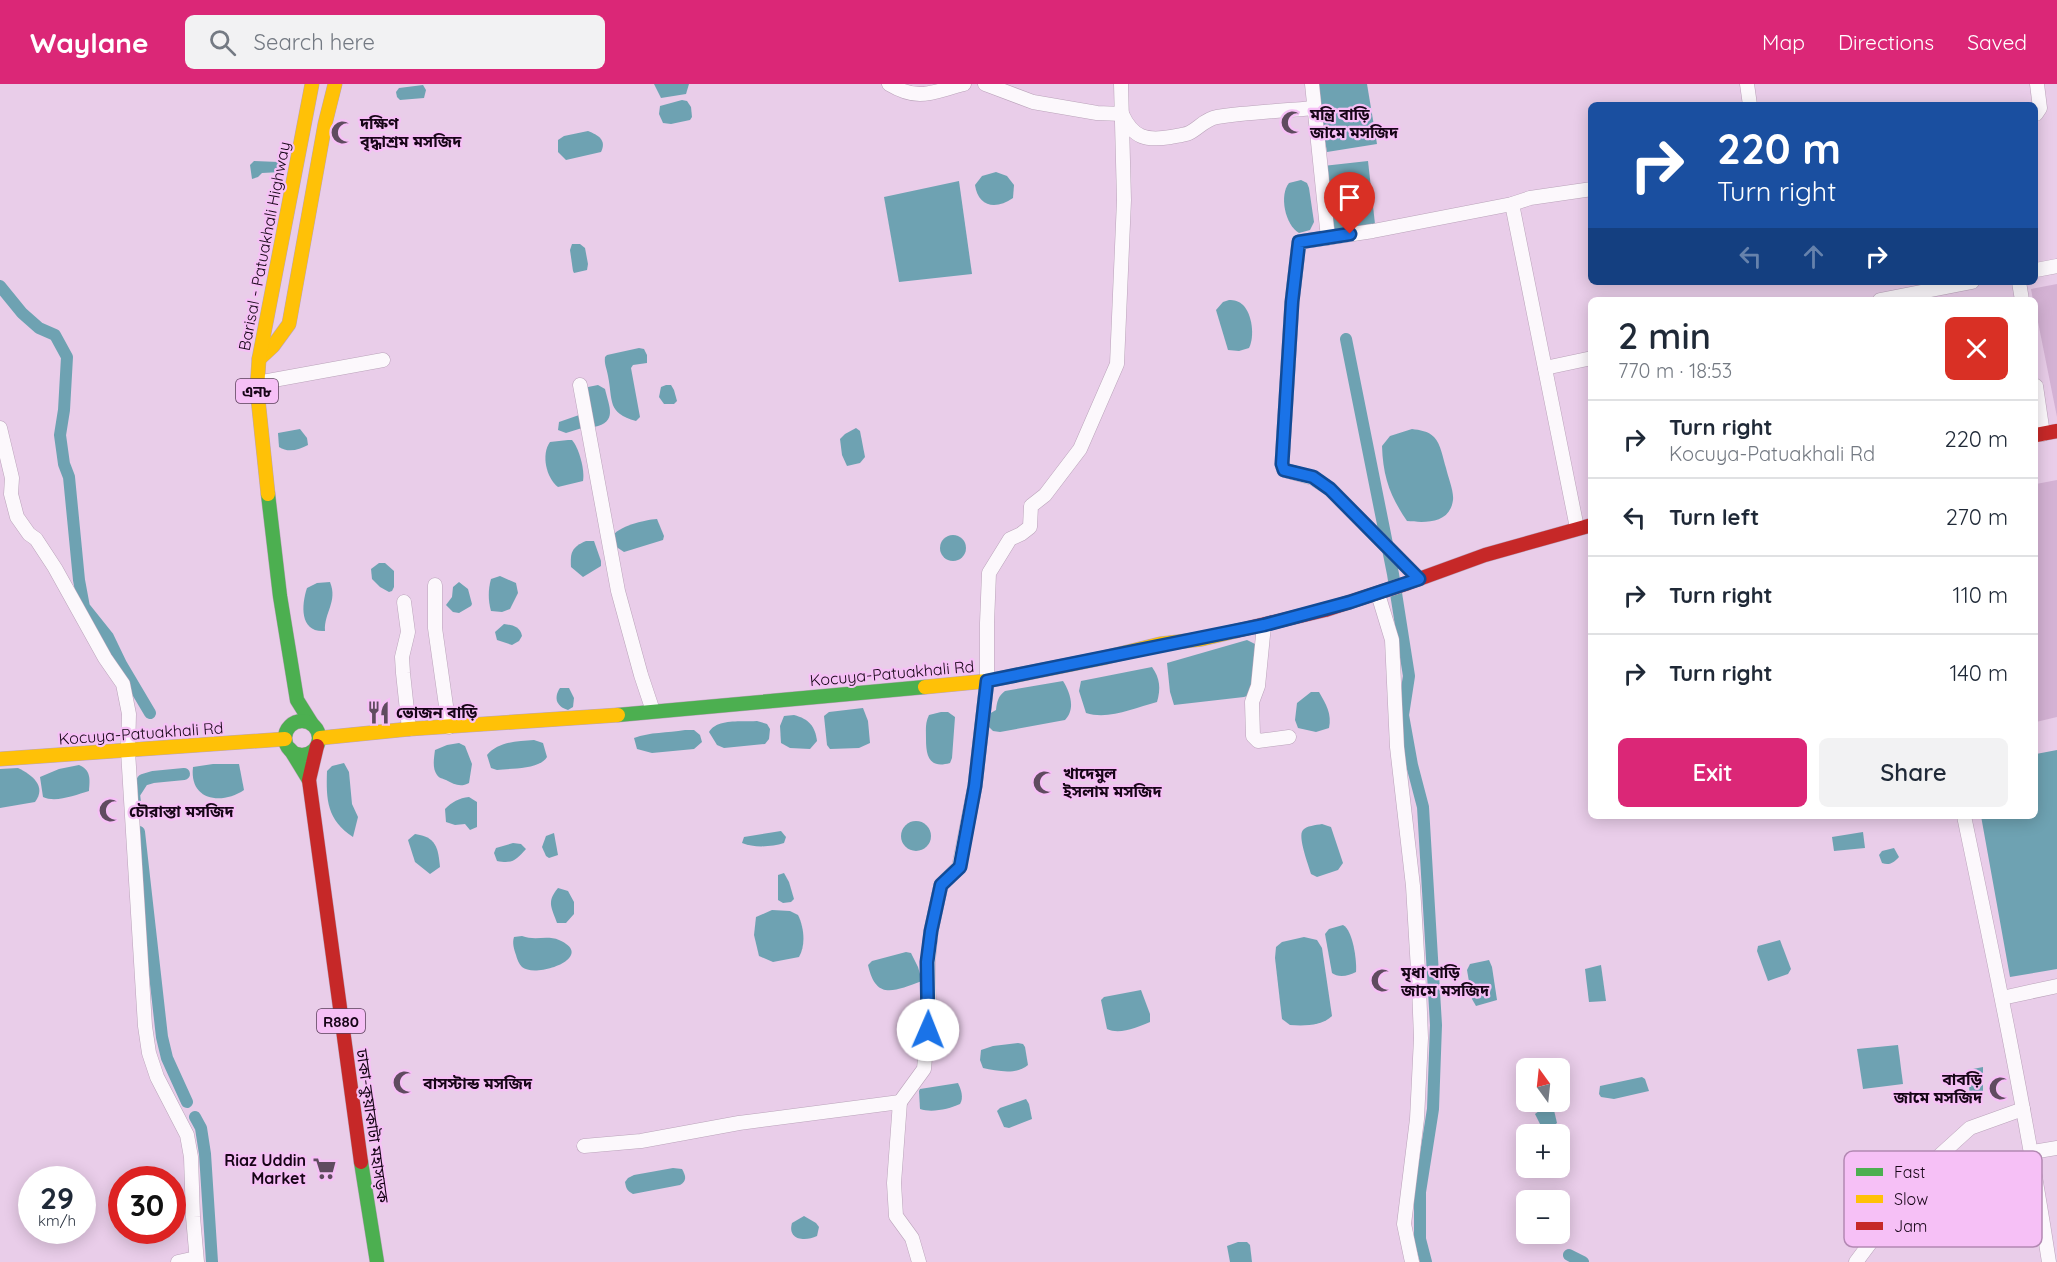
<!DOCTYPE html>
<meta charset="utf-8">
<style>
body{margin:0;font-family:Quicksand,"Noto Sans Bengali",sans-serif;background:#f2f2f3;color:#1f2937;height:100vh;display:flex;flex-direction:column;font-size:22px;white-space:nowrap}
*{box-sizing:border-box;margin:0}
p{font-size:20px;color:#747a83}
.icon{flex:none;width:33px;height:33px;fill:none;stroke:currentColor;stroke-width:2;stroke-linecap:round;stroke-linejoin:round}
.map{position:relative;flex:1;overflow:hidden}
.sheet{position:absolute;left:1588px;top:213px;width:450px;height:522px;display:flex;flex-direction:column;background:#fff;border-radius:9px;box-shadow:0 3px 15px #0003}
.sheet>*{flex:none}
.hud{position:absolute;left:1588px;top:18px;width:450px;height:183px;border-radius:9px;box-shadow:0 3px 15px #0003;background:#1a4fa0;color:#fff;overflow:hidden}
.needle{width:39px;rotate:345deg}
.controls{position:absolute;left:1516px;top:974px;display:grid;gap:12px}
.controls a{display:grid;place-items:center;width:54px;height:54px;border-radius:9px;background:#fff;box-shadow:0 3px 15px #0003;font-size:30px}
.speed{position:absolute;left:18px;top:1082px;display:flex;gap:12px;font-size:30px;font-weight:700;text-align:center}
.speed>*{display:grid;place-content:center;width:78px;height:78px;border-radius:50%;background:#fff;box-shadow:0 3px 15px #0003;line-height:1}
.speed small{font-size:15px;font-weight:400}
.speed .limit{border:9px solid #d22;background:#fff;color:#111}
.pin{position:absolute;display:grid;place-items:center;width:51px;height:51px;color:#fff;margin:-62px -26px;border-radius:50% 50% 50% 0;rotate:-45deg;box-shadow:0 0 6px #0007}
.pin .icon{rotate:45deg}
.me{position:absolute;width:66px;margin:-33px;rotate:1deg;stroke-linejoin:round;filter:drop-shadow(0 0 4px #0008)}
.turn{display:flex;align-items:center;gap:21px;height:126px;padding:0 30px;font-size:27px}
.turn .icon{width:78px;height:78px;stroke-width:2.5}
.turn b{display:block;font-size:42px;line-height:51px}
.lanes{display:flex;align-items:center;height:57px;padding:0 30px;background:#0003;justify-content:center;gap:30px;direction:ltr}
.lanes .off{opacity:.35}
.round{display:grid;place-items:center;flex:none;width:63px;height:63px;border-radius:9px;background:#f2f2f3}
.overview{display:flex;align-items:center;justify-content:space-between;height:102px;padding:0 30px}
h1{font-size:36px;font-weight:600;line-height:45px}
.button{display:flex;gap:12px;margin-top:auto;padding:12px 30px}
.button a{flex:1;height:69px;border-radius:9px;background:#db2777;color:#fff;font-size:24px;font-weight:600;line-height:69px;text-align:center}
.button a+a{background:#f2f2f3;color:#1f2937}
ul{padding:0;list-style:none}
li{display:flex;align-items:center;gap:18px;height:78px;padding:0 30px;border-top:2px solid #e0e1e3}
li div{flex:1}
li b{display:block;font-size:22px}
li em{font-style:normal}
header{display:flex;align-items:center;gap:36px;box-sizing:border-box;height:84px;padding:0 30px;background:#db2777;color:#fff}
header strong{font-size:28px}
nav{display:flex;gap:33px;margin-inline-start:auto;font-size:21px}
.search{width:420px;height:54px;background:#f2f2f3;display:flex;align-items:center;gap:15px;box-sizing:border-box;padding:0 21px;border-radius:9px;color:#747a83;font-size:22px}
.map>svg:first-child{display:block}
.green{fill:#d4b2d4}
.water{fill:#6ea2b2}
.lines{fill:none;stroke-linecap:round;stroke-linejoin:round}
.canal{stroke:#6ea2b2;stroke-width:12}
.street-casing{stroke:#baa3ba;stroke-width:15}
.fast-casing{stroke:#baa3ba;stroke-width:15}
.slow-casing{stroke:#baa3ba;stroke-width:15}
.jam-casing{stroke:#baa3ba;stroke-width:15}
.street{stroke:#fcf8fc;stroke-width:14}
.fast{stroke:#4caf50;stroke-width:14}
.slow{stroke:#ffc107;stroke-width:14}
.jam{stroke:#c62828;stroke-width:14}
.route-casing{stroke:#114b97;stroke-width:15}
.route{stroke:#1a73e8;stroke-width:10}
.labels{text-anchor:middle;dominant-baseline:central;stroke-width:4.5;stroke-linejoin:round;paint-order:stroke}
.shield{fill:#f6c0f6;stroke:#5a3d5a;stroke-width:1.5}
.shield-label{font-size:15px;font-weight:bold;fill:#170517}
.poi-label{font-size:16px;font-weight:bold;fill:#170517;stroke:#f6c0f6;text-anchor:start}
.street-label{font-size:16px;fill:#170517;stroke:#f6c0f6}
.key{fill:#f6c0f6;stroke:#b388b3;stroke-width:1.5}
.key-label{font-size:16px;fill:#170517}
</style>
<header>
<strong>Waylane</strong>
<div class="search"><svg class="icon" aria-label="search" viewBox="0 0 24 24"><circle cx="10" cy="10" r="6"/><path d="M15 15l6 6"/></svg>Search here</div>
<nav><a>Map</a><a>Directions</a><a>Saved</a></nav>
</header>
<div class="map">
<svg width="2057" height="1178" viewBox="0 0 2057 1178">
<rect width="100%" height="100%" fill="#e9cde9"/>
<g class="green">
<path d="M2057 200V333L2036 228V216H2033L2031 205Z"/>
<path d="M2057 396V633L2036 638V400Z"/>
</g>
<g class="water">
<path d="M654 0H689L686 10 661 14Z"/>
<path d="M1315 0H1367L1377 60 1327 68Z"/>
<path d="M423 1 426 6 424 14 400 16 397 13 396 8 399 4Z"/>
<path d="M682 16 687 17 691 23 692 33 690 36 671 40 663 39 659 30 660 22Z"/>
<path d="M588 47C598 51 607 56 601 68L566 76 558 68V56L564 52Z"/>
<path d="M254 77 279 78 282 81 281 88 262 89 258 93 252 95 250 81Z"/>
<path d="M1368 77 1375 140 1335 146 1328 120 1323 82Z"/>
<path d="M996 88 1007 92 1014 101 1013 114C996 126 978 123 975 101L982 92Z"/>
<path d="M1301 96 1307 99 1309 104 1314 138 1310 146 1299 149C1285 141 1279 111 1289 99Z"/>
<path d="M959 97 972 190 899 198 884 113Z"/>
<path d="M572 160H580L585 164 588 180 587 186 574 189 573 187 570 166Z"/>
<path d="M1229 216C1234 216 1239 217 1243 221 1252 230 1255 252 1249 264L1239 267 1228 266 1216 226 1223 218Z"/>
<path d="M639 264 644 265 647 271V279L633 281 631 284 640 333 636 337C607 329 613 317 608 292 607 285 604 280 605 273L607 271Z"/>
<path d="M598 301 605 305C609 323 618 338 594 343L587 305 588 303Z"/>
<path d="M666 301H671L674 306 677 317 674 320H664L659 313 661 303Z"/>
<path d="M582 330V344L566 349 558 346 559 338Z"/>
<path d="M856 344 860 347 865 373 860 379 847 382 842 371 840 355 845 350Z"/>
<path d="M300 345 307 354 308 361C299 366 288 369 279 363L278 349Z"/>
<path d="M1412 345C1420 346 1428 347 1434 353 1441 360 1443 375 1446 384 1448 393 1454 407 1453 416 1450 440 1425 439 1407 437 1390 412 1383 393 1382 362L1390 352Z"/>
<path d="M568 356H572C579 364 585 386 583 397L558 403C546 394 541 370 550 358Z"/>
<path d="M657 435 664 452 663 456 624 468 615 462 612 453C618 442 644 436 657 435Z"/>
<circle cx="953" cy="464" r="13"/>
<path d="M586 457H594L601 477V482L583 493 571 483C570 468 572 463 586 457Z"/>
<path d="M379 479H385L394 487V503L392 507 389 508 380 503 372 495 371 485Z"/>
<path d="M500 492 516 499 518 509 510 525 502 528 491 527C488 516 488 506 491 495Z"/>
<path d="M330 498C338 518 324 528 325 547 300 549 301 522 307 504L317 499Z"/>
<path d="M459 498 468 505 472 520 471 522 459 529 453 528 446 521 452 513 453 503Z"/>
<path d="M504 540C512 541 520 542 522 552L519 557 512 561 497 556 495 548Z"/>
<path d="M1247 556 1255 560 1258 577 1253 610 1244 613 1174 621 1170 608 1167 579Z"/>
<path d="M1152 583C1160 594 1161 605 1157 618 1134 624 1109 636 1086 629L1079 607 1081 597Z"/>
<path d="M1063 597C1070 608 1076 625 1065 636L1000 648 993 647 989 643V630L996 626C997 618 998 612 1005 607Z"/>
<path d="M560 604H569L574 614 573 623 568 626C557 623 553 614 560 604Z"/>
<path d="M1311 608H1319C1326 620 1332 630 1329 644L1316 648 1298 644 1295 636 1297 619Z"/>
<path d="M863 624 868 637 870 659 859 664 830 665 827 661 824 632 829 628Z"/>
<path d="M941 628H948L955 633 952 674 950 679C929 685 926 672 926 655 926 646 925 639 929 631Z"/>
<path d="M794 631C809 635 815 642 817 657L810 665 790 664 781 659 780 642 784 632Z"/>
<path d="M757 637 767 640 770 645 769 655 765 660 724 664 717 661 709 648C717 634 742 638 757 637Z"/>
<path d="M685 646H694L700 651 702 658 694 665 652 669 637 665 634 654C650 648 667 649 685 646Z"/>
<path d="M534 656 543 659 547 673C539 686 511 684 497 686L491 684 487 671C498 658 517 657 534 656Z"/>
<path d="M459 659 465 662 472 680 469 699C460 704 454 700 446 696 442 694 440 695 437 691 432 684 434 674 435 666L447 661Z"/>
<path d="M2057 666V885L2010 893 1981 732H2036V670Z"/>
<path d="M344 679 349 688 352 720 358 733 353 753C327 736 326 716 327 687L332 682Z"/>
<path d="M213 680H239L244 706C222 721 189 717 193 683Z"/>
<path d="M79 681C91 686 90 695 89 707 75 711 56 719 43 713L40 693 59 685Z"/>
<path d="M18 684C32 691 47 702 35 718L0 724V685Z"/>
<path d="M469 713 477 718V743L470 746 465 740 455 741 446 738 445 725C452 718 459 714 469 713Z"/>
<circle cx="916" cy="752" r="15"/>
<path d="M1322 740 1331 743 1343 779 1338 786 1317 793 1311 790C1309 782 1297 752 1303 746 1306 742 1316 741 1322 740Z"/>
<path d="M781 747 786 753 784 759C771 763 754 764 742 759L744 753Z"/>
<path d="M1863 748 1865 764 1834 767 1832 753Z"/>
<path d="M554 749 558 771 549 774 546 772 542 763 546 752Z"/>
<path d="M415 750C436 753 438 763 440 783L430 790 415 778 408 756Z"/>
<path d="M513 759 521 760 526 765C516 776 513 780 497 777L494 769 496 764Z"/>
<path d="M1894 764 1899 773C1894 778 1890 782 1882 779L1879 771 1882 767Z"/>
<path d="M784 789 789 798 794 815 791 818 783 819 778 816V791Z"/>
<path d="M558 804 568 807 574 818V830L566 839H557C552 824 546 818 558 804Z"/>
<path d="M772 826 790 827 798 831C804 843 806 861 799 873L773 878 759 872 754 851 756 833Z"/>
<path d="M1343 841C1353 846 1357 877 1356 888 1349 892 1338 894 1332 889L1325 850 1329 845Z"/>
<path d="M522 852C535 857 547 851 559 856 598 873 536 895 522 883 519 880 517 875 516 871 514 865 512 859 514 853Z"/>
<path d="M1304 853 1317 856 1322 864 1332 932C1322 942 1304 942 1290 941L1282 935 1275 874 1276 863 1282 858Z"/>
<path d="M1780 856 1791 885 1788 890 1768 897 1757 867 1758 862Z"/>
<path d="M906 868 911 869 918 883 922 897C894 907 876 917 868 881L872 877Z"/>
<path d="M1489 876 1492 883 1497 916 1476 922 1472 915 1467 886 1470 880Z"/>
<path d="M1601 881 1606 917 1589 918 1585 885Z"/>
<path d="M1141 906 1150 930V938C1138 943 1120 951 1107 945L1101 916 1104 913Z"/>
<path d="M1018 959 1023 960 1025 963 1028 981C1017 991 997 987 983 984L980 976 981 966 993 962Z"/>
<path d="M1898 961 1903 1000 1863 1005 1857 965Z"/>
<path d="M1983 983V1014L1970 1015 1968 986Z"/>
<path d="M1642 993 1645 995 1649 1007 1614 1015 1601 1013 1599 1010 1600 1002Z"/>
<path d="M958 999C961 1005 964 1014 960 1020 949 1025 932 1029 920 1025L919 1007 920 1005Z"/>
<path d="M1026 1015 1029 1020 1032 1035 1009 1044 1004 1043 997 1027 1000 1024Z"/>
<path d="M1553 1022 1557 1039 1552 1043 1542 1044 1535 1030 1543 1024Z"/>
<path d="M673 1084 682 1085C686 1092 687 1097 680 1101L633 1110C627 1107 626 1104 625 1098L628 1094 634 1091Z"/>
<path d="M804 1132 816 1139 819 1143 817 1152C805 1158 787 1156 792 1139Z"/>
<path d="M1247 1158 1250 1161 1252 1178H1230L1227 1162 1238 1158Z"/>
</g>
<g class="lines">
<g class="canal">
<path d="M0 202 22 229 39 244 55 251 67 273 64 326 60 351 64 380 69 393 79 496 84 523 108 553 121 580 150 629"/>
<path d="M1346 255 1393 490 1409 592 1403 631 1412 681 1423 723 1436 941 1433 1025 1420 1108V1155L1426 1178"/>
<path d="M135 719 134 710 143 696 153 693 184 690"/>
<path d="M139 748 162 953 167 974 187 1018"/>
<path d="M195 1033 201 1044 205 1070 212 1178"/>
<path d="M1569 1171 1583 1178"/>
</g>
<defs>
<g id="street">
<path d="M889 0C919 18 932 8 964 0"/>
<path d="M985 0 1033 18 1097 29 1122 30C1133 54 1146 57 1171 53 1176 52 1184 51 1189 49 1199 44 1205 35 1217 33 1249 28 1282 27 1314 24"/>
<path d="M1312 0 1328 154"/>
<path d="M1747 0 1750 21"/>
<path d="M2036 30 2040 24 2037 0"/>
<path d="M1512 120 1577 444"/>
<path d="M2036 186 2057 182"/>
<path d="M2019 198 2022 216"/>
<path d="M1880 216 1972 198"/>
<path d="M1545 284 1592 274"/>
<path d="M257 299 383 276"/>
<path d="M580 301 618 507 641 591 653 627"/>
<path d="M2036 302 2043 350"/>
<path d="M0 344 12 394 11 410 17 433 29 450 36 455 55 484 105 574 123 600 129 630 128 667 145 942 149 969 157 993 187 1051 191 1073 193 1133 197 1178"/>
<path d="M1419 495 1330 405 1313 394 1284 386 1282 380 1292 218 1299 158 1373 147 1512 120 1530 114 1592 105"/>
<path d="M435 501V544L449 643"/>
<path d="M1378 510 1392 556 1397 663 1413 802 1419 903 1421 954 1417 1035 1404 1140 1412 1178"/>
<path d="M404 518 408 548 402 573 403 589 409 645"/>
<path d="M1264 541 1258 602 1252 618 1253 652 1258 657 1289 653"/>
<path d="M1964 732C1995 880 2026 1028 2049 1178"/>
<path d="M2002 914 2057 902"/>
<path d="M900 1018 924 985 929 929 928 878 931 847 941 801 959 783 975 702 987 597V539L989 489 1010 455 1021 450 1030 443 1031 422 1045 411 1080 365 1117 280 1124 116 1121 0"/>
<path d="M584 1062 641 1057 739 1039 900 1018 894 1099 896 1132 912 1154 919 1178"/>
<path d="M2032 1068 2057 1064"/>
<path d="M178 1178 196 1174"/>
<path d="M1856 1178 1927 1083 1970 1044 2023 1025"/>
</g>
<g id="fast">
<path d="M268 410 280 512 297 616 312 640"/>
<path d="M618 631 925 603"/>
<circle cx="302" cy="654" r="17"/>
<path d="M290 665 309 696"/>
<path d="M361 1078 377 1178"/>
</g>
<g id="slow">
<path d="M259 275 273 262 289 240 325 40 335 0"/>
<path d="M268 410 257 305 259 275 312 0"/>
<path d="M925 603 987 597 1103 574 1160 560 1202 555 1236 547"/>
<path d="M320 654 409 645 618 631"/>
<path d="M0 675 285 655"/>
</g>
<g id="jam">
<path d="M2036 351 2057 347"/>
<path d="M1236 547 1325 526 1408 499 1485 471 1592 441"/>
<path d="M317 662 309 696 361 1078"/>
</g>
</defs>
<use href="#street" class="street-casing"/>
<use href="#fast" class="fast-casing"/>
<use href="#slow" class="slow-casing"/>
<use href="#jam" class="jam-casing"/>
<use href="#street" class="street"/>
<use href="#fast" class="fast"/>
<use href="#slow" class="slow"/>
<use href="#jam" class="jam"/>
</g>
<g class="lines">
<defs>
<path id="route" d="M928 946 927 878 931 847 941 801 960 783 975 702 987 597 1264 541 1350 518 1419 495 1330 405 1313 393 1284 386 1282 380 1292 218 1299 158 1350 150"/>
</defs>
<use href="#route" class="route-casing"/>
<use href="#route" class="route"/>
</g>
<defs>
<symbol id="mosque-bare" viewBox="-9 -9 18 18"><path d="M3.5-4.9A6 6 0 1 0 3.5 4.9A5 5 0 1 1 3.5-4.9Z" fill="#604b60" stroke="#f6c0f6" stroke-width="2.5" paint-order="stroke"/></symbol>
<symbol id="restaurant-bare" viewBox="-9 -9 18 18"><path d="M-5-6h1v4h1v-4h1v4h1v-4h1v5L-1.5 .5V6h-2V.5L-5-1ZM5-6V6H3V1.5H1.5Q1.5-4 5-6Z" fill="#604b60" stroke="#f6c0f6" stroke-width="2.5" paint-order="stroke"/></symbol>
<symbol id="supermarket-bare" viewBox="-9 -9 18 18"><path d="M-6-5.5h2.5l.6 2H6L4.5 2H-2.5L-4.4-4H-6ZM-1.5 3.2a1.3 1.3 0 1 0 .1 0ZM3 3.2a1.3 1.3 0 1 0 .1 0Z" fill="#604b60" stroke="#f6c0f6" stroke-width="2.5" paint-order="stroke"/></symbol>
</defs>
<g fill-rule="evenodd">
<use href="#mosque-bare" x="1276" y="22" width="33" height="33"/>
<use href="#mosque-bare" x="326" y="32" width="33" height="33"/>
<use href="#restaurant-bare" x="362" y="612" width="33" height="33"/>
<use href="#mosque-bare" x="1028" y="682" width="33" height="33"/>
<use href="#mosque-bare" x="94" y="710" width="33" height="33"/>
<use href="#mosque-bare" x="1366" y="880" width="33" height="33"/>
<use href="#mosque-bare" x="388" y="982" width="33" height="33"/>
<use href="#mosque-bare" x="1984" y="988" width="33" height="33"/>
<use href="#supermarket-bare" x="308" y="1068" width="33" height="33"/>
</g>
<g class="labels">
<g class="shield">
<rect x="236" y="295" width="42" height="24" rx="4.5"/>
<rect x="317" y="925" width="48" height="24" rx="4.5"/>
</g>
<g class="shield-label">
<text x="257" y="307">এন৮</text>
<text x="341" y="937">R880</text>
</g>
<g class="poi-label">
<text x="1310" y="30">মন্ত্রি বাড়ি<tspan x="1310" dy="18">জামে মসজিদ</tspan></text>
<text x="360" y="39">দক্ষিণ<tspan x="360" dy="18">বৃদ্ধাশ্রম মসজিদ</tspan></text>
<text x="396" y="628">ভোজন বাড়ি</text>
<text x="1063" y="689">খাদেমুল<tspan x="1063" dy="18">ইসলাম মসজিদ</tspan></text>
<text x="129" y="727">চৌরাস্তা মসজিদ</text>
<text x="1401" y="888">মৃধা বাড়ি<tspan x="1401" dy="18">জামে মসজিদ</tspan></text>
<text x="1982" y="995" text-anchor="end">বাবড়ি<tspan x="1982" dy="18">জামে মসজিদ</tspan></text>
<text x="423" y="999">বাসস্টান্ড মসজিদ</text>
<text x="306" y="1076" text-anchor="end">Riaz Uddin<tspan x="306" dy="18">Market</tspan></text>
</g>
<g class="street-label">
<text transform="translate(264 162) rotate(-79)">Barisal - Patuakhali Highway</text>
<text transform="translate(892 589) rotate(-5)">Kocuya-Patuakhali Rd</text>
<text transform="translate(141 649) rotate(-4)">Kocuya-Patuakhali Rd</text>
<text transform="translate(373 1042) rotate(82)">ঢাকা-কুয়াকাটা মহাসড়ক</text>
</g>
</g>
<rect x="1844" y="1067" width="198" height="96" rx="9" class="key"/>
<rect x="1856" y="1084" width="27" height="8" fill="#4caf50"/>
<rect x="1856" y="1111" width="27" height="8" fill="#ffc107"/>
<rect x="1856" y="1138" width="27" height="8" fill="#c62828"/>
<g class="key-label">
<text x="1894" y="1094">Fast</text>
<text x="1894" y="1121">Slow</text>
<text x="1894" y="1148">Jam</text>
</g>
</svg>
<div class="controls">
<a><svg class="needle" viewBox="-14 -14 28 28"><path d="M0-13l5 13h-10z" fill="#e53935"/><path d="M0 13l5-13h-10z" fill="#747a83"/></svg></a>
<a>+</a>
<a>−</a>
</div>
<div class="speed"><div>29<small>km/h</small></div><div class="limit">30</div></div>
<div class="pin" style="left:1350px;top:150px;background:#d93025"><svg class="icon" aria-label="arrive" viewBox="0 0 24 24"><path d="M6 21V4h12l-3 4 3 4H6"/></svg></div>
<svg class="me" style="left:928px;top:946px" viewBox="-20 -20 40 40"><circle r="19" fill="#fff"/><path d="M0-13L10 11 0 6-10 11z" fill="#1a73e8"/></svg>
<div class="hud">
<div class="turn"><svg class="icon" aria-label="right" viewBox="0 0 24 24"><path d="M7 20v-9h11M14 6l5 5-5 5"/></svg><div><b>220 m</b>Turn right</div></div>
<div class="lanes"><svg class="icon off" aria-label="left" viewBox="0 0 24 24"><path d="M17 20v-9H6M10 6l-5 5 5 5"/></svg><svg class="icon off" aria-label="ahead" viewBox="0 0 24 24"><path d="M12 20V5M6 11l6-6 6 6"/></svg><svg class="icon" aria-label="right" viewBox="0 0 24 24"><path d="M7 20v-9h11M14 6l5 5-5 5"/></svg></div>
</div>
<section class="sheet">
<div class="overview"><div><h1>2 min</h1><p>770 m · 18:53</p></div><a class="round" style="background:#d93025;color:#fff"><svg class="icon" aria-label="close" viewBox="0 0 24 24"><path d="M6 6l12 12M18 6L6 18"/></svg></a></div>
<ul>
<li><svg class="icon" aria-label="right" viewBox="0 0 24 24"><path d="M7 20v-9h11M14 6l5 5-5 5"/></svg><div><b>Turn right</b><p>Kocuya-Patuakhali Rd</p></div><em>220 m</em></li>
<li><svg class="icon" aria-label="left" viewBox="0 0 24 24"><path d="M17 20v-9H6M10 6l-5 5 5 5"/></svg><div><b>Turn left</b></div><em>270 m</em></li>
<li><svg class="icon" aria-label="right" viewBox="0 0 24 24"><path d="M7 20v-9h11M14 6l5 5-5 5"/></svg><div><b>Turn right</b></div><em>110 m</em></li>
<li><svg class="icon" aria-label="right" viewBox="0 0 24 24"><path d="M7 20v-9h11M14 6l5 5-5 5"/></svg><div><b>Turn right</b></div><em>140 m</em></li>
</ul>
<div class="button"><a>Exit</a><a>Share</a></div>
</section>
</div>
